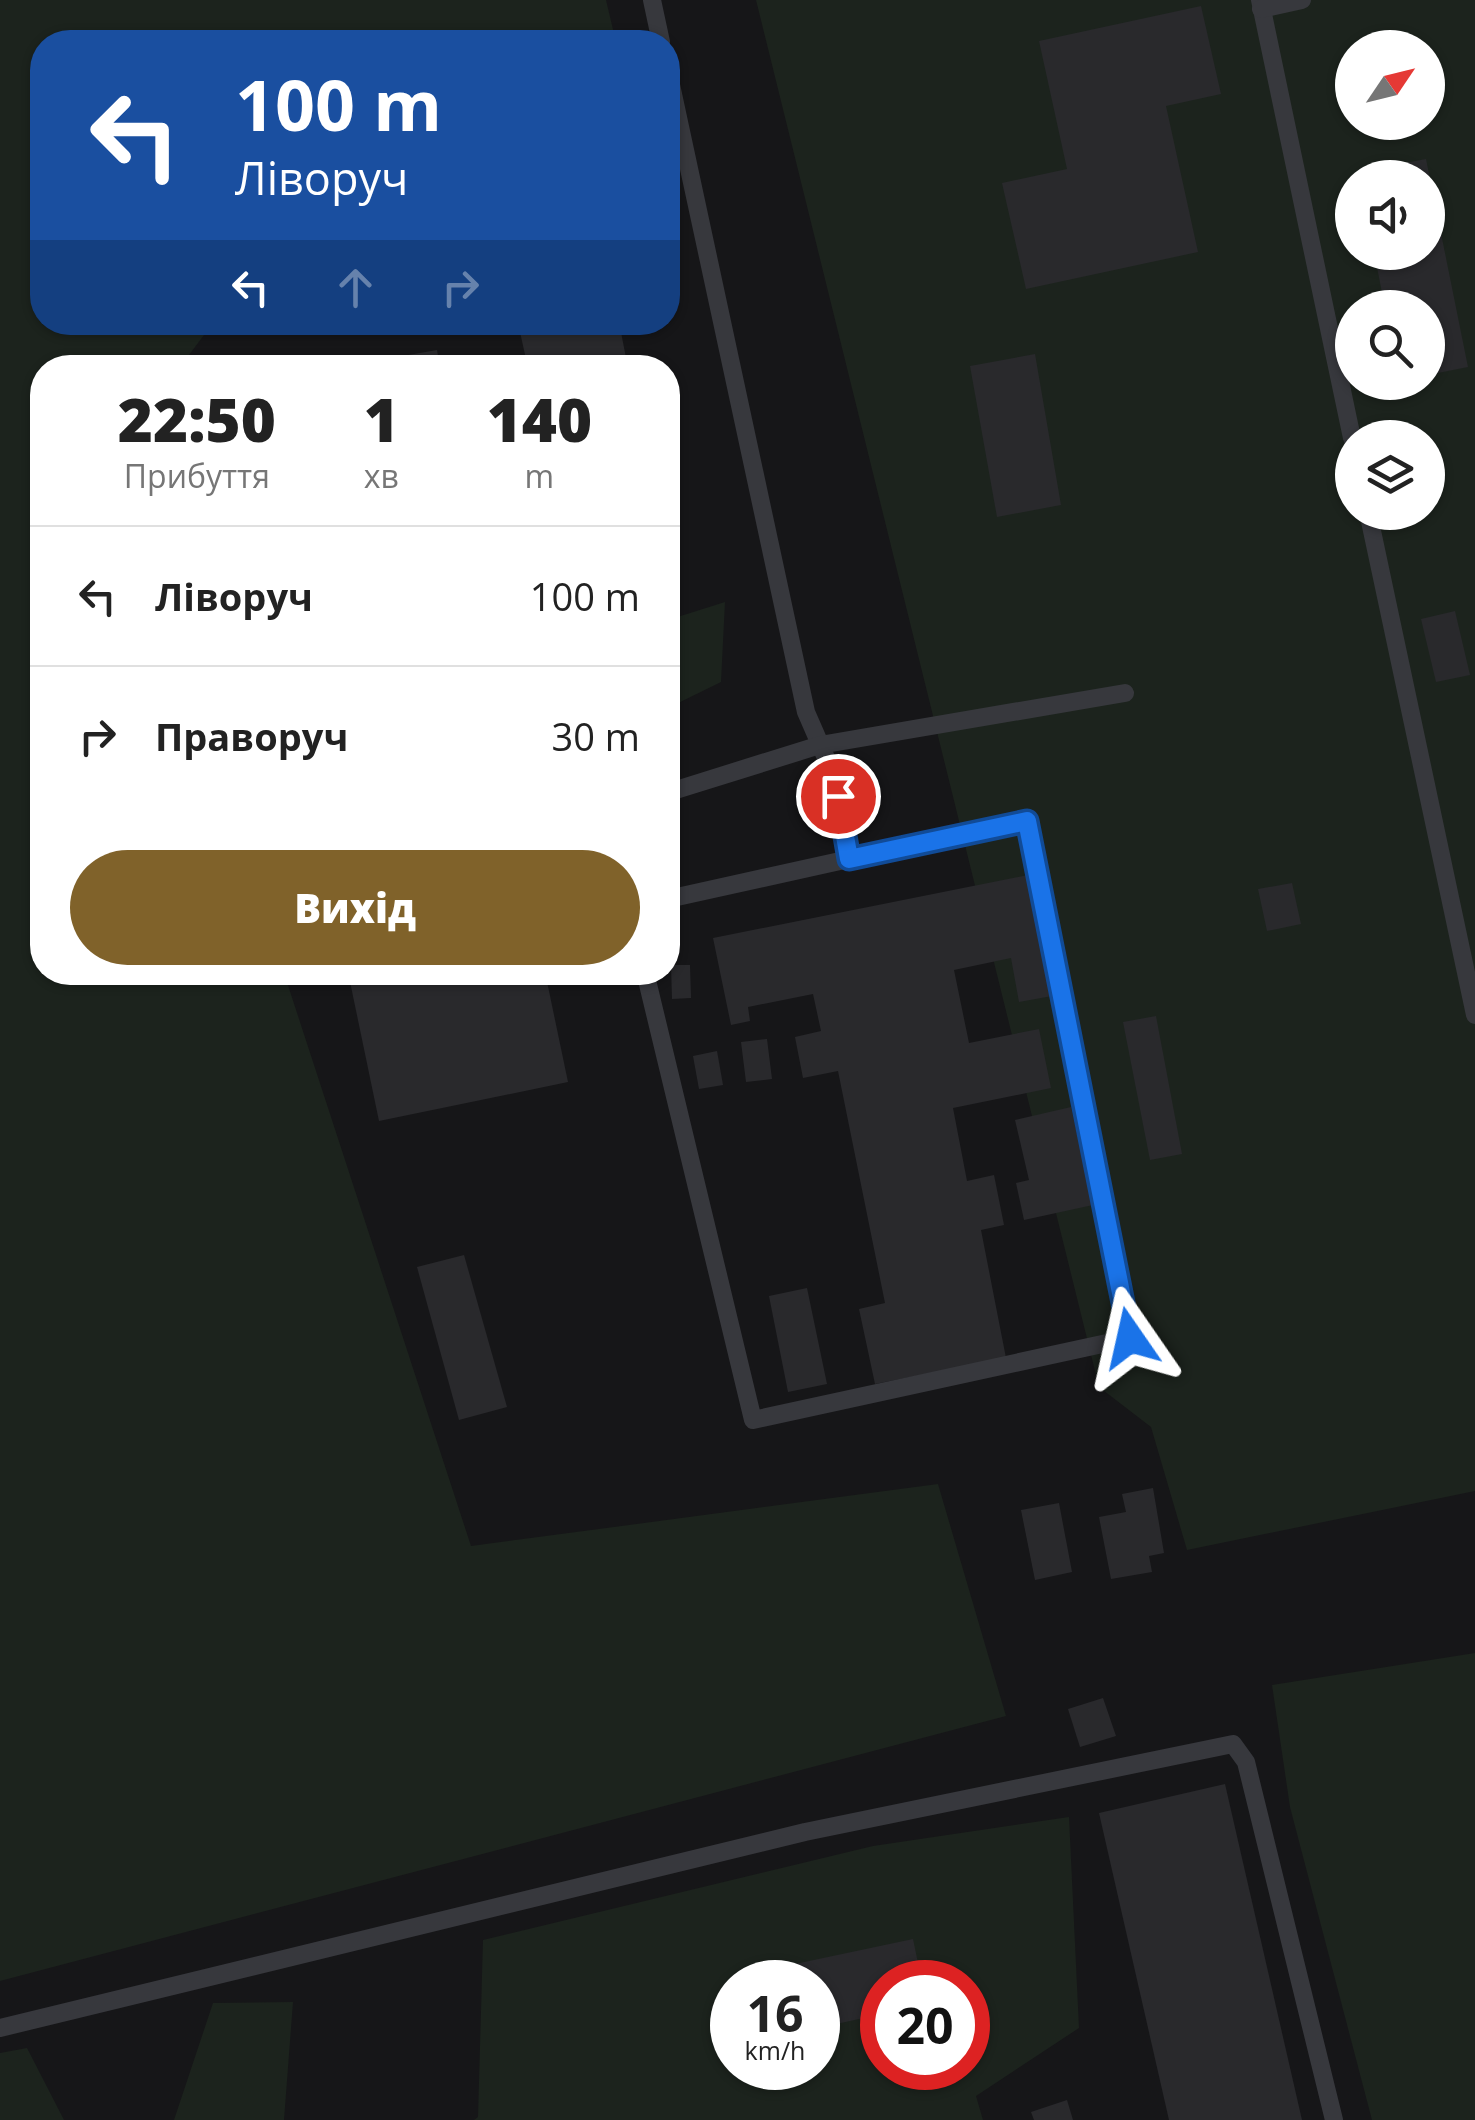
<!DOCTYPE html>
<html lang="uk">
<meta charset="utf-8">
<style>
body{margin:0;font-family:"Open Sans",sans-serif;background:#f2f2f2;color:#222;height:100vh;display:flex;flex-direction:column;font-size:38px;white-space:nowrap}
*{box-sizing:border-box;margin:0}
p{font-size:32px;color:#767676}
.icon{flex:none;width:55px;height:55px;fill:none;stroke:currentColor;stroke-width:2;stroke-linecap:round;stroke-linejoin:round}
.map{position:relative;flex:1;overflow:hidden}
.drawer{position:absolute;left:30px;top:355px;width:650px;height:630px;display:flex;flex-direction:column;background:#fff;border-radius:40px;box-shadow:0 2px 8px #0004}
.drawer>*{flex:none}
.guide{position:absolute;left:30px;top:30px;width:650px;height:305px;border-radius:40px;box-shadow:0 2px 8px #0004;background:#1a4fa0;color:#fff;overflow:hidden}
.needle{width:65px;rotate:55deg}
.buttons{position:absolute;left:1335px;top:30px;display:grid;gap:20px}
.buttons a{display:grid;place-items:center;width:110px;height:110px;border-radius:50%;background:#fff;box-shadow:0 2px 8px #0004;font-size:50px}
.speed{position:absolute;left:710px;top:1960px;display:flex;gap:20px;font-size:50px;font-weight:700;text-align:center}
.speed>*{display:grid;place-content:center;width:130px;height:130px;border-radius:50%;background:#fff;box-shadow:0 2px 8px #0004;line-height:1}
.speed small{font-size:25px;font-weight:400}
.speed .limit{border:15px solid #d22;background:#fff;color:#111}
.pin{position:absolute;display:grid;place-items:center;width:85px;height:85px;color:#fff;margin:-42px;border:5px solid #fff;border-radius:50%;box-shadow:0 2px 10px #0007}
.me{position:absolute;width:110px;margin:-55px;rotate:349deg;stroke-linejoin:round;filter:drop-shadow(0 0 8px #0008)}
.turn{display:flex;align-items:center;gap:35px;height:210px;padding:0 40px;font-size:45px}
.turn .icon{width:130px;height:130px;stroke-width:2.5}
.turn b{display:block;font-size:70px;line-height:85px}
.lanes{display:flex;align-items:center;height:95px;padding:0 40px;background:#0003;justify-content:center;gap:50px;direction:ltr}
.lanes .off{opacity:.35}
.eta{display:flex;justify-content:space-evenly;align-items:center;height:170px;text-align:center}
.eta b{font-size:60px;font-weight:800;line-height:70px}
.cta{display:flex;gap:20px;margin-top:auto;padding:20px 40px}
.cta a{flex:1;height:115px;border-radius:60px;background:#80622a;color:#fff;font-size:40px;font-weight:800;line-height:115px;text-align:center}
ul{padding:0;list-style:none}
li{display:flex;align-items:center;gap:30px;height:140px;padding:0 40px;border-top:2px solid #e0e0e0}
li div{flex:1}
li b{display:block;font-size:38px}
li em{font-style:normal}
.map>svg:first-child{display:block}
.green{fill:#1c231d;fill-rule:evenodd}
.building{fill:#29292c}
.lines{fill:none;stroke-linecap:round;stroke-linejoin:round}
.lane{stroke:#37383d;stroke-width:18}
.route-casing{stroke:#114b97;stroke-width:25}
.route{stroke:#1a73e8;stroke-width:18}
</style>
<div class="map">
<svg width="1475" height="2120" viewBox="0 0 1475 2120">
<rect width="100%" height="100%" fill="#161618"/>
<g class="green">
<path d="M0 0H606L616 42H42V322L213 323 180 367 42 368V972L284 973 471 1546 938 1484 1006 1716 0 1981Z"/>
<path d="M756 0H1475V1491L1187 1550 1151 1427 1099 1387ZM1352 48H1428V122H1352ZM1352 178H1428V252H1352ZM1352 308H1428V382H1352ZM1352 438H1428V512H1352Z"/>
<path d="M725 602 721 682 668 708V620Z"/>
<path d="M1475 1653V2120H1372L1290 1807 1272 1685Z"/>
<path d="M1069 1817 1079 2028 976 2096 983 2120H474L478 2117 483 1940 873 1846ZM732 1982H818V2068H732ZM882 1982H968V2068H882Z"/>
<path d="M293 2002 284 2120H174L213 2003Z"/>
<path d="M27 2048 64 2120H0V2053Z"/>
</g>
<g class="building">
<path d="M1201 6 1221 94 1166 106 1198 252 1026 289 1002 183 1067 169 1039 41Z"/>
<path d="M1426 159 1468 367 1428 375V308H1385L1374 252H1428V178H1359L1357 172Z"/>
<path d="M522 322H619L628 368H528L518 323Z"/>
<path d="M437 350 440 368H375L374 361Z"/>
<path d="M1035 354 1061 505 997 517 970 366Z"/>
<path d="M1455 611 1470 675 1436 682 1421 619Z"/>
<path d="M1028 875 1052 996 1019 1002 1011 958 954 970 969 1043 1039 1029 1051 1088 953 1108 967 1181 994 1175 1004 1225 981 1230 1006 1358 875 1384 859 1309 885 1303 838 1071 803 1078 795 1037 821 1031 813 994 748 1007 750 1021 731 1025 713 938Z"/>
<path d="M1292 883 1301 924 1267 931 1258 889Z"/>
<path d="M671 965H690L691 998 672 999Z"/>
<path d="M348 972H545L568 1082 379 1121Z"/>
<path d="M1156 1016 1182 1154 1150 1160 1123 1022Z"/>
<path d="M767 1039 772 1079 746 1082 741 1042Z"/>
<path d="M717 1051 723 1085 699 1089 693 1056Z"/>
<path d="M1071 1107 1093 1205 1024 1220 1016 1183 1029 1180 1015 1120Z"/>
<path d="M464 1255 507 1407 459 1420 417 1267Z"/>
<path d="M807 1288 827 1384 788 1392 769 1296Z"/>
<path d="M1153 1488 1164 1553 1149 1556 1152 1572 1111 1579 1099 1517 1126 1512 1122 1494Z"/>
<path d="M1059 1503 1072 1572 1035 1580 1021 1510Z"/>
<path d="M1103 1698 1116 1736 1080 1747 1068 1709Z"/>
<path d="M1225 1784 1302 2120H1169L1099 1813Z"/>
<path d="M913 1939 922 1982H882V2014L818 2028V1982H779L776 1968Z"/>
<path d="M1067 2100 1073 2120H1034L1031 2112Z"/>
</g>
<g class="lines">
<g class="lane">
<path d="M652 0 661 42"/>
<path d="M1260 0 1352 438"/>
<path d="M1261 9 1302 0"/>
<path d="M668 71 806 712 833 774"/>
<path d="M1368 512 1475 1015"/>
<path d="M676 790 820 745 1125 693"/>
<path d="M668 899 849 859"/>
<path d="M645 972 753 1420 1130 1338 1027 821 849 859 837 796"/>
<path d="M0 2028 805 1832 1233 1744 1246 1762 1334 2120"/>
</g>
</g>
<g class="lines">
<defs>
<path id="route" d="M838 796 849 859 1027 821 1130 1338"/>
</defs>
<use href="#route" class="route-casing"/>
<use href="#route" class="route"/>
</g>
</svg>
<div class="buttons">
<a><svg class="needle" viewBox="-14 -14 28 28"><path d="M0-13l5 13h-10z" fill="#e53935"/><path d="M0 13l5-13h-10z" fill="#767676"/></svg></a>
<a><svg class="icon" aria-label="sound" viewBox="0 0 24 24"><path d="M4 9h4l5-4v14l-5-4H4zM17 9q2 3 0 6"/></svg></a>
<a><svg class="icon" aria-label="search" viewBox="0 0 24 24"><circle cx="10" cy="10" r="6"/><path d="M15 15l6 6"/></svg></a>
<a><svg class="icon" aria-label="layers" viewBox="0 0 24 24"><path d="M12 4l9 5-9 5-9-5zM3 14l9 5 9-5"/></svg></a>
</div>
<div class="speed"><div>16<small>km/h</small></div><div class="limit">20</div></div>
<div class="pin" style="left:838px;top:796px;background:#d93025"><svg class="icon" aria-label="arrive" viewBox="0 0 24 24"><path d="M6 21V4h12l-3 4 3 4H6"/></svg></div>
<svg class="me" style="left:1130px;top:1338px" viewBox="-20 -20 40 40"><path d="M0-17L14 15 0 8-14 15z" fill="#1a73e8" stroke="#fff" stroke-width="4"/></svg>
<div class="guide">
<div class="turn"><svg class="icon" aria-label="left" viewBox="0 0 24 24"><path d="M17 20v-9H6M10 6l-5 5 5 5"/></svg><div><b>100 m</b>Ліворуч</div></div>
<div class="lanes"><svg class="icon" aria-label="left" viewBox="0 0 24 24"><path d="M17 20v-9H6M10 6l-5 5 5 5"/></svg><svg class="icon off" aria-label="ahead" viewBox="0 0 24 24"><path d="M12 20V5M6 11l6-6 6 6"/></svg><svg class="icon off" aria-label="right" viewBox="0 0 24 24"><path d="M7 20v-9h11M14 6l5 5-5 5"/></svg></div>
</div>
<section class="drawer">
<div class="eta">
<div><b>22:50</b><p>Прибуття</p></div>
<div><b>1</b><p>хв</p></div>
<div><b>140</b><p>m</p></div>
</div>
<ul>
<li><svg class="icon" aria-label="left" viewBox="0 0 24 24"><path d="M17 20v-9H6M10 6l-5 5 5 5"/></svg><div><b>Ліворуч</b></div><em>100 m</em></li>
<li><svg class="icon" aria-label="right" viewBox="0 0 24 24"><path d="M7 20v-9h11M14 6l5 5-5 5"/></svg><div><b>Праворуч</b></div><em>30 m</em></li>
</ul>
<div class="cta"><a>Вихід</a></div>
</section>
</div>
